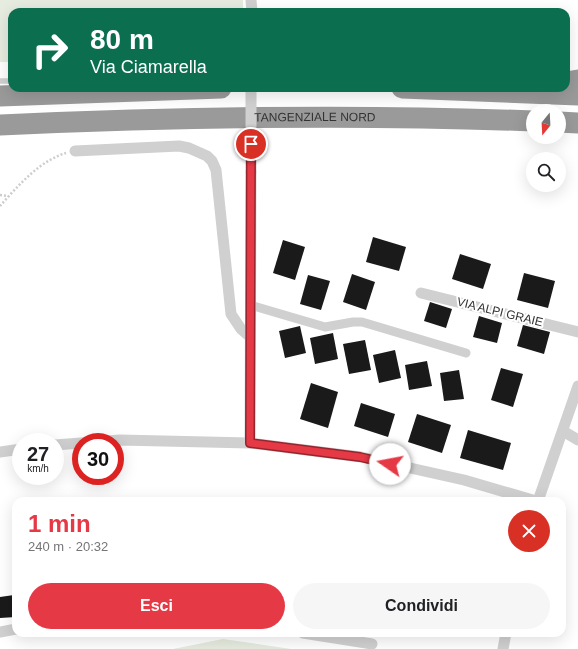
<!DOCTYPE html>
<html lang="it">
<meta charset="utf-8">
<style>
body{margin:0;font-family:Helvetica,sans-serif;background:#f6f6f6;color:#202124;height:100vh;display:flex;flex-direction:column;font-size:15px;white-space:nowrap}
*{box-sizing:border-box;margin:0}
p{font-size:13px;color:#757577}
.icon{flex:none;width:22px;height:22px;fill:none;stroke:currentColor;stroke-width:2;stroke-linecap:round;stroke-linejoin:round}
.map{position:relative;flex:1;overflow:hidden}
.details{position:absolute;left:12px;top:497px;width:554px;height:140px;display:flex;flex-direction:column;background:#fff;border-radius:12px;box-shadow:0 4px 16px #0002}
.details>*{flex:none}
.top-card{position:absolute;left:8px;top:8px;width:562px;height:84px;border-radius:12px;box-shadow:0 4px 16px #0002;background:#0b6e4f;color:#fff;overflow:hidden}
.needle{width:26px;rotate:198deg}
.buttons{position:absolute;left:526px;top:104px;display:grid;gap:8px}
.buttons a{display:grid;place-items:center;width:40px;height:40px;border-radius:50%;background:#fff;box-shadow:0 4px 16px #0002;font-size:20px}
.speed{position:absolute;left:12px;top:433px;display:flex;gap:8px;font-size:20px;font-weight:700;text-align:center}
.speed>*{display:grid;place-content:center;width:52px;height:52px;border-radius:50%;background:#fff;box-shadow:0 4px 16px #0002;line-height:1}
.speed small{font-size:10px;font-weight:400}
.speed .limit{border:6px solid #d22;background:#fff;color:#111}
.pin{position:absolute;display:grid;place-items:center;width:34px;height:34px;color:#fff;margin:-17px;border:2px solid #fff;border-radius:50%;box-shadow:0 1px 4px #0007}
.me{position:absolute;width:44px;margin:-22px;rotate:282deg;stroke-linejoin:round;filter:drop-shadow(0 0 3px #0008)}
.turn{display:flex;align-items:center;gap:14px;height:84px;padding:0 16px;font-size:18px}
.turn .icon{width:52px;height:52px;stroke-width:2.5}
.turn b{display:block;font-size:28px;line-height:34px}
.round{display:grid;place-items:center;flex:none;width:42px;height:42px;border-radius:21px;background:#f6f6f6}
.summary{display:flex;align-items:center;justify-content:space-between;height:68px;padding:0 16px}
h1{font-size:24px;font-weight:600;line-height:30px;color:#e63946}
.button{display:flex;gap:8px;margin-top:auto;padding:8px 16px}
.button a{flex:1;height:46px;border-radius:24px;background:#e63946;color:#fff;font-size:16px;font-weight:600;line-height:46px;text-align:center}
.button a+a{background:#f6f6f6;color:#202124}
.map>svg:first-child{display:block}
.green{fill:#e6ecdf}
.building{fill:#1a1a1a}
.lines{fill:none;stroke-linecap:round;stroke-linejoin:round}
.path{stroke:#cdcdcd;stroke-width:2.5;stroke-dasharray:2 2;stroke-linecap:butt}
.service{stroke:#d0d0d0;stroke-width:5.5}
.pedestrian{stroke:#d0d0d0;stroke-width:9}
.minor{stroke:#d0d0d0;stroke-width:11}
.motorway{stroke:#9a9a9a;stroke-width:21}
.minor-bridge{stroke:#d0d0d0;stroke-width:11}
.route-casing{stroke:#96252e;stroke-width:10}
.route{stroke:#e63946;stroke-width:7}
.labels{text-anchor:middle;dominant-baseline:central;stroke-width:4;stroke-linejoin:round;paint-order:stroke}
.street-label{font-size:12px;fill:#333;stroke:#fff}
</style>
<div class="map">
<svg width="578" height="649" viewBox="0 0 578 649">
<rect width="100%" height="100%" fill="#fff"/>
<g class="green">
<path d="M0 0H243V12H12V62H0Z"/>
<path d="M223 639 291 649H173Z"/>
</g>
<g class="building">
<path d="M373 237 406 247 399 271 366 262Z"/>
<path d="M283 240 305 247 295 280 273 273Z"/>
<path d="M460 254 491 264 483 289 452 279Z"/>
<path d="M524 273 555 281 548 308 517 300Z"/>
<path d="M352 274 375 282 366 310 343 302Z"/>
<path d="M308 275 330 281 321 310 300 304Z"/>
<path d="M430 302 452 309 446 328 424 321Z"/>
<path d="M479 316 502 323 497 343 473 337Z"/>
<path d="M523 325 550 332 544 354 517 346Z"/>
<path d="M300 326 306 353 285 358 279 331Z"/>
<path d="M333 333 338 359 315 364 310 338Z"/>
<path d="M365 340 371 370 349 374 343 344Z"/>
<path d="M395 350 401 378 379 383 373 355Z"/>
<path d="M427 361 432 386 409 390 405 365Z"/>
<path d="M501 368 523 374 513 407 491 400Z"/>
<path d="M459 370 464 399 444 401 440 373Z"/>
<path d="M311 383 338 392 328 428 300 419Z"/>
<path d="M361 403 395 414 388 437 354 426Z"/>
<path d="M417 414 451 425 442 453 408 442Z"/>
<path d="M468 430 511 443 503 470 460 458Z"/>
<path d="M14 595 16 617 0 618V597Z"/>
</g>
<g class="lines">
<g class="path">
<path d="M0 195 8 196"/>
<path d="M0 206C18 186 39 161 66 153"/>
</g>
<path class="service" d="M0 81H12"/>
<path class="pedestrian" d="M250 305 325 327 353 322H362L466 353"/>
<g class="minor">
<path d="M251 0 252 12"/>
<path d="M75 151 179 146 189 148 207 156 212 161 216 170 231 314 241 329 250 337"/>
<path d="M421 293 578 332"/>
<path d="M563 431 578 440"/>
<path d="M250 443 251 172"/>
<path d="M55 445 120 440 250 443 361 457 464 480 536 501"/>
<path d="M0 452 21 449"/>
<path d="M538 501 578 386"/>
<path d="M0 632 16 629"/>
<path d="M303 633 372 644"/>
<path d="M503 649 506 633"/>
</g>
<g class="motorway">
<path d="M566 82 578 80"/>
<path d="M402 88 578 95"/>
<path d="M0 96 221 88"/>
<path d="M559 122 578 123"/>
<path id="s1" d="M0 125C178 117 355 114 533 121"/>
</g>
<path class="minor-bridge" d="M251 172V88"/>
</g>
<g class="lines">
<defs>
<path id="route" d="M251 144 250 443 360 457 390 464"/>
</defs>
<use href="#route" class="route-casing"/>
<use href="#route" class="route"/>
</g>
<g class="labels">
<g class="street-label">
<text stroke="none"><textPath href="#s1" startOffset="315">TANGENZIALE NORD</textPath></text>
<text transform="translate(500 312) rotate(14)">VIA ALPI GRAIE</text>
</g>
</g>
</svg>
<div class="buttons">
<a><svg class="needle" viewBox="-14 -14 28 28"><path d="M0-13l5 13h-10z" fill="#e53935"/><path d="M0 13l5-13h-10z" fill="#757577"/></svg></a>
<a><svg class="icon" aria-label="search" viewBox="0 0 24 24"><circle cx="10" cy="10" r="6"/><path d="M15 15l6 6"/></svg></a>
</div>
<div class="speed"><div>27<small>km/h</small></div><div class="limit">30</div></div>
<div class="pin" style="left:251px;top:144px;background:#d93025"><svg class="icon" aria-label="arrive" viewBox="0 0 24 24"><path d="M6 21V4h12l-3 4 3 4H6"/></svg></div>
<svg class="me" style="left:390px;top:464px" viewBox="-20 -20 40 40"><circle r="19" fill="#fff"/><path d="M0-13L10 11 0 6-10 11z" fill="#e63946"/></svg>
<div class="top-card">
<div class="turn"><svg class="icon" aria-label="right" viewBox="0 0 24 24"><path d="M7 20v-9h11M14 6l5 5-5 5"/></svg><div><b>80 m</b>Via Ciamarella</div></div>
</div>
<section class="details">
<div class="summary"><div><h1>1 min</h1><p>240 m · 20:32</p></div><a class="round" style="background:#d93025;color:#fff"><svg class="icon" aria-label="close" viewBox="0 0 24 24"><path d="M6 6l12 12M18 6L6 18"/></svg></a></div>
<div class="button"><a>Esci</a><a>Condividi</a></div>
</section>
</div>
